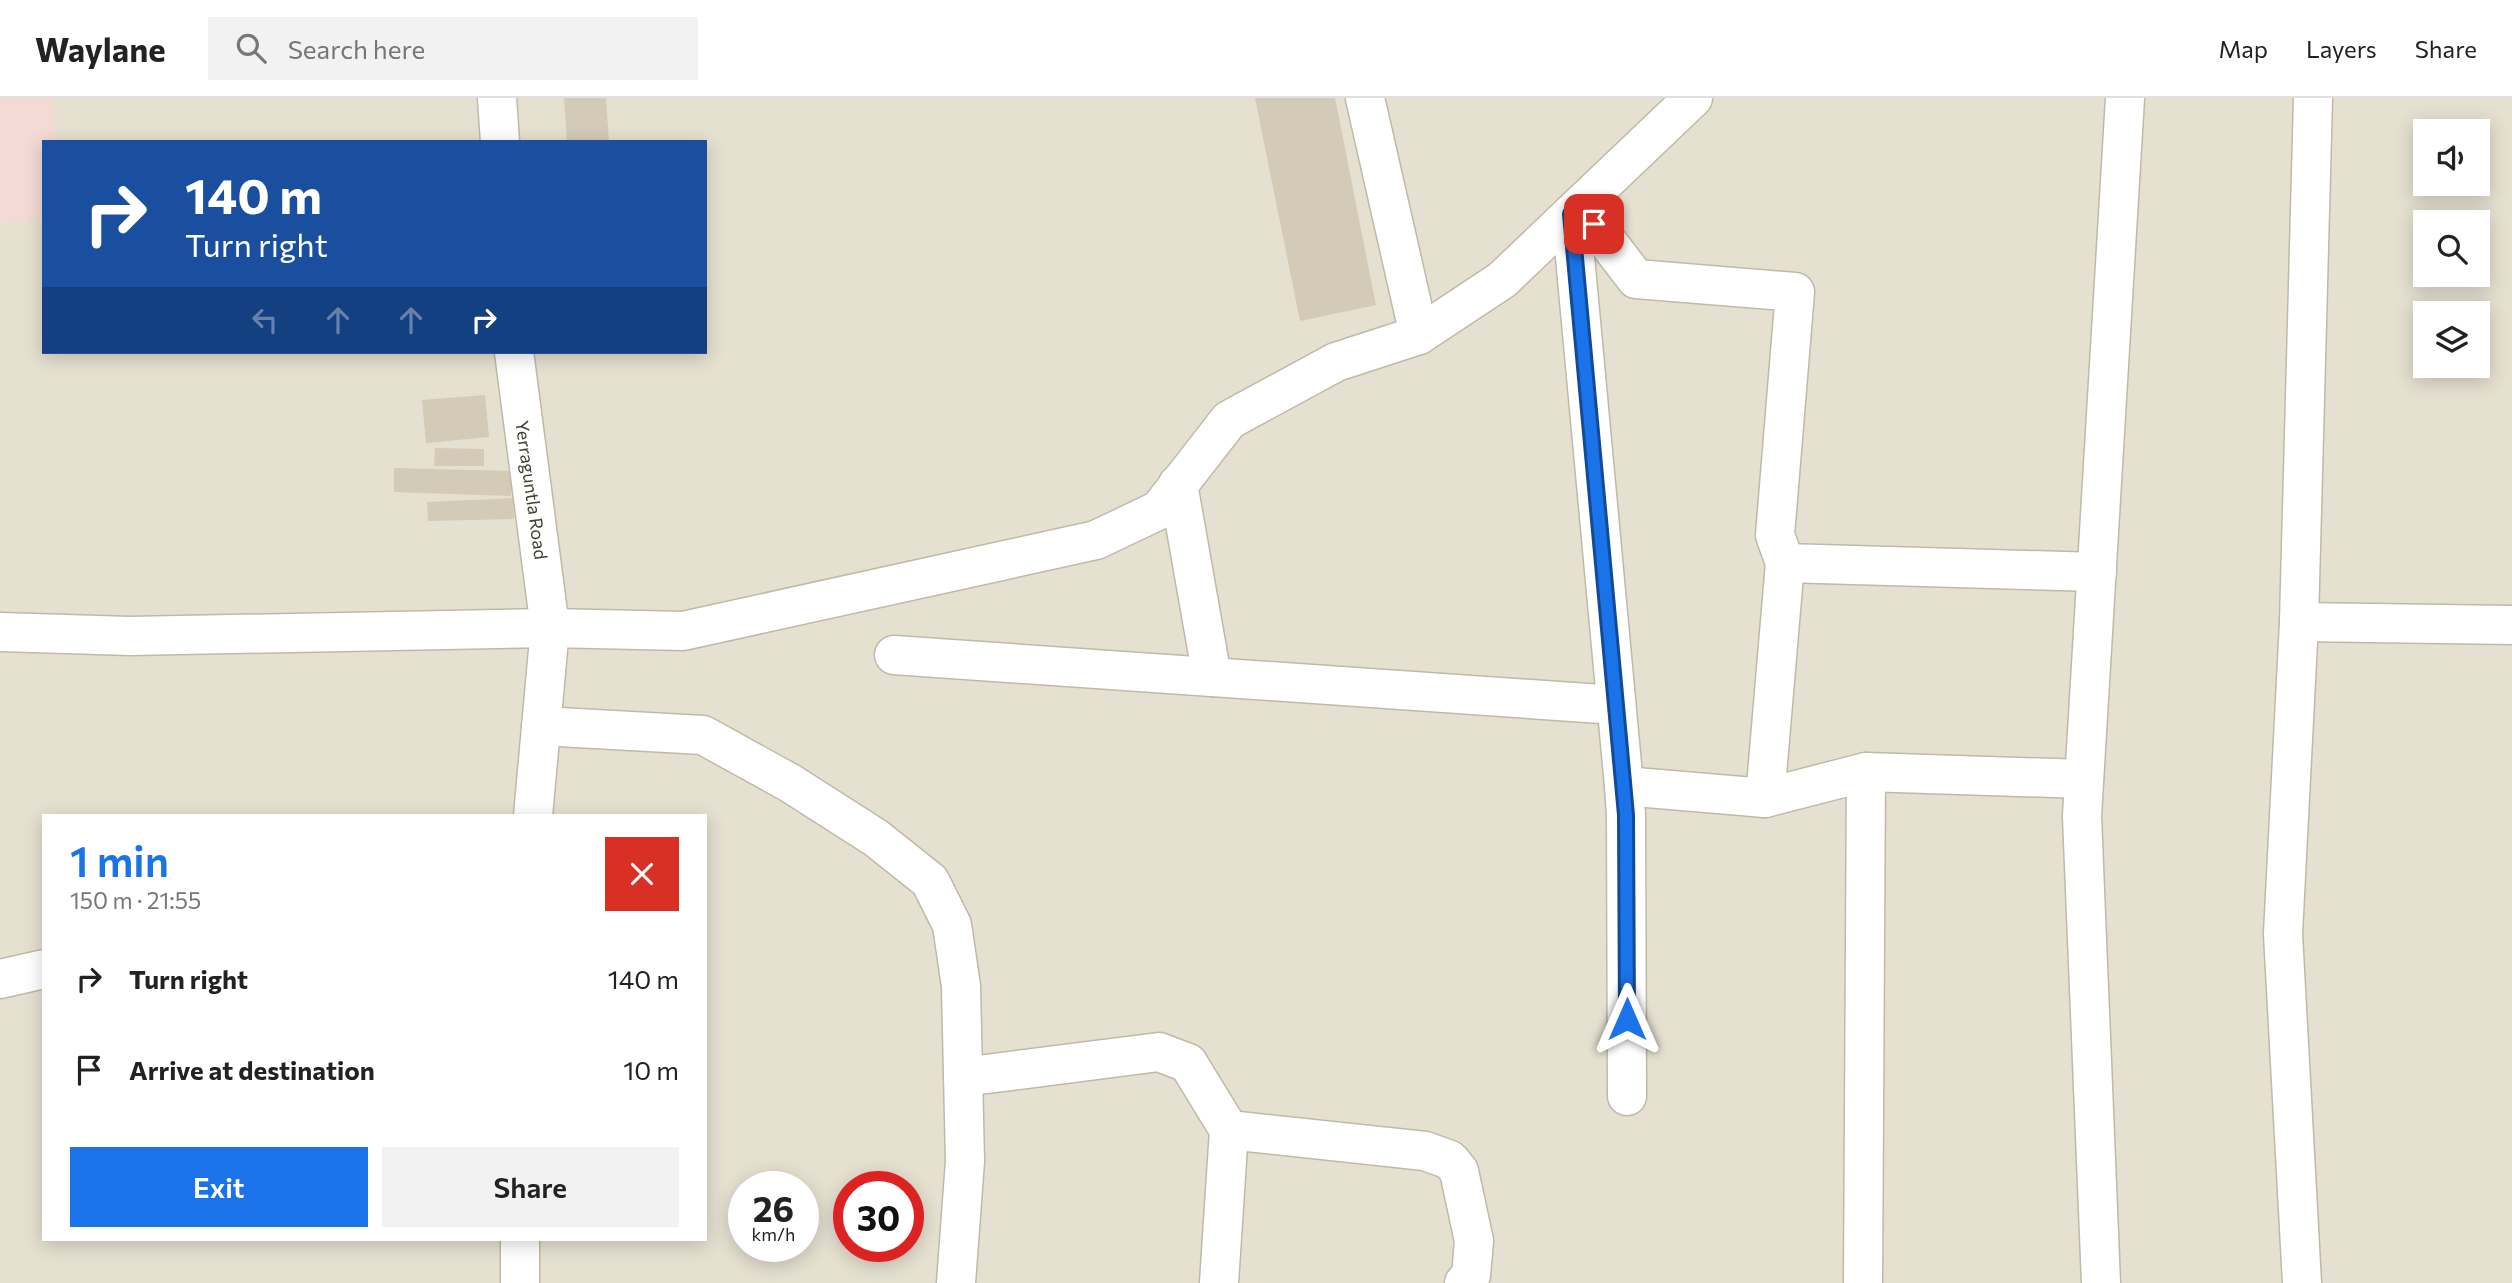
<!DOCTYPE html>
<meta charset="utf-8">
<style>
body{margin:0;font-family:Commissioner,sans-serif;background:#f2f2f2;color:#222;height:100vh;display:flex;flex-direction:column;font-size:26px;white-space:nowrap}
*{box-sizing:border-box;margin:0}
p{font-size:23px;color:#767676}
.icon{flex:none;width:38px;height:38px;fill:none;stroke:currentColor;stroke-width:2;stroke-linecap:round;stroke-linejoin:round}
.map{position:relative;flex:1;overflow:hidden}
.sheet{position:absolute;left:42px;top:716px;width:665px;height:427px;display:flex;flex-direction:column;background:#fff;border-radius:0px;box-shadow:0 4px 18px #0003}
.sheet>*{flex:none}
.banner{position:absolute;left:42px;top:42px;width:665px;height:214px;border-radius:0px;box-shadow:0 4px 18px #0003;background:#1a4fa0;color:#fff;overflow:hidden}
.buttons{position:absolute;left:2413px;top:21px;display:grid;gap:14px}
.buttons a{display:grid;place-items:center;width:77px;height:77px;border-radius:0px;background:#fff;box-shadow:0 4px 18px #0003;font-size:35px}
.speed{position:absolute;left:728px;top:1073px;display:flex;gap:14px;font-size:35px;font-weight:700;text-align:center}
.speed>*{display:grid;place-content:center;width:91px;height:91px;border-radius:50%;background:#fff;box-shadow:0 4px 18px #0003;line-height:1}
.speed small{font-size:18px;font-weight:400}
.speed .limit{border:10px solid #d22;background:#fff;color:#111}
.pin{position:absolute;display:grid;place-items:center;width:60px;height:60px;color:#fff;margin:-30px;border-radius:14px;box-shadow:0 4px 10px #0006}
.me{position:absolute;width:77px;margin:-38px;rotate:0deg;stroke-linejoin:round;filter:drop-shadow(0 0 5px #0008)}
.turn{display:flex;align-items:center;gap:24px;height:147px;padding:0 28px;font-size:32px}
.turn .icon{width:91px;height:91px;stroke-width:2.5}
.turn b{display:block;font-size:49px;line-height:60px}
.lanes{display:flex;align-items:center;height:66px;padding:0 28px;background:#0003;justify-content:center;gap:35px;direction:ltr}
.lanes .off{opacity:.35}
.round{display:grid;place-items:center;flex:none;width:74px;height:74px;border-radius:0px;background:#f2f2f2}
.headline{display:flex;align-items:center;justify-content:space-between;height:119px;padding:0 28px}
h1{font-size:42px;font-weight:600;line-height:52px;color:#1a73e8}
.button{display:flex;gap:14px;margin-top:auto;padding:14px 28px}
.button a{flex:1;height:80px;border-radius:0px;background:#1a73e8;color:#fff;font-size:28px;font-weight:600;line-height:80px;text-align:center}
.button a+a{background:#f2f2f2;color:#222}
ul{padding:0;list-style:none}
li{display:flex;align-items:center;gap:21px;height:91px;padding:0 28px}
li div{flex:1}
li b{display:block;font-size:26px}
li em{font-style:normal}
header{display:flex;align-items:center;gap:42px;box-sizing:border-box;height:98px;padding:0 35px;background:#fff;border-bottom:2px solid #e0e0e0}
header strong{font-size:33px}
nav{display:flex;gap:38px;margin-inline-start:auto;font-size:24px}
.search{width:490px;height:63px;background:#f2f2f2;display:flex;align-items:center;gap:18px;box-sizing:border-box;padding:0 24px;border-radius:0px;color:#767676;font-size:26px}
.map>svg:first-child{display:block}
.residential{fill:#e6e0d0;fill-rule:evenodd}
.medical{fill:#f4dad4}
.building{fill:#d3cab7}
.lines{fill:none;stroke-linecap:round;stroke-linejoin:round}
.minor-casing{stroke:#c0b9a7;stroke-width:41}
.minor{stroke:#fff;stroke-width:38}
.route-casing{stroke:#114b97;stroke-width:18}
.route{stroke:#1a73e8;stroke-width:12}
.labels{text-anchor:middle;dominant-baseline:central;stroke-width:7;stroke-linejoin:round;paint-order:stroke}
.street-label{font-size:18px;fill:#433e32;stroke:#fff}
</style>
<header>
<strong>Waylane</strong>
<div class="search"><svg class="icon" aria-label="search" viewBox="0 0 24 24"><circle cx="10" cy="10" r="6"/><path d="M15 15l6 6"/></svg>Search here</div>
<nav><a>Map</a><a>Layers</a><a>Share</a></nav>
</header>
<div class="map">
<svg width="2512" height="1185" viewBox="0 0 2512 1185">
<rect width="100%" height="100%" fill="#f2eee2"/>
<path class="residential" d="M0 0H2512V1185H0ZM2426 33H2478V86H2426ZM44 44H705V254H44ZM2426 124H2478V177H2426ZM2426 215H2478V268H2426ZM44 718H705V1141H44ZM744 1088H803V1148H744ZM849 1088H908V1148H849Z"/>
<path class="medical" d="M0 0H52L56 44H44V121L0 125Z"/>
<g class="building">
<path d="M564 0H606L609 44H567Z"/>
<path d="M1255 0H1335L1376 207 1300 223Z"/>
<path d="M485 297 489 339 426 345 422 302Z"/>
<path d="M435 350 484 351V368H434Z"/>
<path d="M394 370 512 373 511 398 394 394Z"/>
<path d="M513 400 514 421 428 423 427 404Z"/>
</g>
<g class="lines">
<defs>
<g id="minor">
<path d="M497 0 500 44"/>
<path d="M1365 0 1419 237"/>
<path d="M1580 108 1636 181 1795 194 1775 437 1785 465 1765 700"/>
<path d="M1571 116 1624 688 1765 700 1866 674 2084 681"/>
<path d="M514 254 550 530 533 718"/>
<path d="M1178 386 1212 579"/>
<path d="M1785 465 2097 474"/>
<path d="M2299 524 2512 527"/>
<path d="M0 534 130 538 550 530 683 533 1096 442 1159 412 1229 322 1336 264 1419 237 1502 182 1693 0"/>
<path d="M894 557 1616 607"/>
<path d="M541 628 703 637 790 685 876 740 930 783 952 827 961 888 965 1063 956 1185"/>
<path d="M1624 688 1626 717 1627 998"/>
<path d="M0 881 44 871"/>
<path d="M963 979 1159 954 1188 965 1229 1032 1219 1185"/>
<path d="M1229 1032 1425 1053 1450 1062 1459 1073 1474 1143 1471 1177 1464 1185"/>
<path d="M520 1141V1185"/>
<path d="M1863 1185 1866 674"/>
<path d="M2101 1185 2082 718 2125 0"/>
<path d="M2302 1185 2283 836 2299 524 2313 0"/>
</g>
</defs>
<use href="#minor" class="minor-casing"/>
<use href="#minor" class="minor"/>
</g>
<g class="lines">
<defs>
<path id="route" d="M1594 126 1580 108 1571 116 1626 717 1627 921"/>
</defs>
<use href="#route" class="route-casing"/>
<use href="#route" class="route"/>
</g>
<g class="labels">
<g class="street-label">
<text transform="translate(532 392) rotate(82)">Yerraguntla Road</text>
</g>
</g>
</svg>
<div class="buttons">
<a><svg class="icon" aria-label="sound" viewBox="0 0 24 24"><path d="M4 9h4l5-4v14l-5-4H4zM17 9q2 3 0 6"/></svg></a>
<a><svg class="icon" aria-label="search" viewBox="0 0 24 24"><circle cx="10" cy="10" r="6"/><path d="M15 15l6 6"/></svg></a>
<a><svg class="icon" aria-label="layers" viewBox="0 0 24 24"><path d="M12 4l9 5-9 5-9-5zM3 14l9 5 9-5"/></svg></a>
</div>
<div class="speed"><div>26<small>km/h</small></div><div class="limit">30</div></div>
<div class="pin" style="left:1594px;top:126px;background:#d93025"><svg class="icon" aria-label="arrive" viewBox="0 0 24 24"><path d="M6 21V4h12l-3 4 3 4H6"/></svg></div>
<svg class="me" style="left:1627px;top:921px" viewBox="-20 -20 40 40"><path d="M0-17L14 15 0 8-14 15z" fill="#1a73e8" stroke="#fff" stroke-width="4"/></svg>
<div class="banner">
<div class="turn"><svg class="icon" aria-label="right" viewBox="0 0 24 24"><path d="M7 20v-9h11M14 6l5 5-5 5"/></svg><div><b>140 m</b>Turn right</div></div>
<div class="lanes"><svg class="icon off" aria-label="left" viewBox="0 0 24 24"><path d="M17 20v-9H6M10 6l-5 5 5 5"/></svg><svg class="icon off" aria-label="ahead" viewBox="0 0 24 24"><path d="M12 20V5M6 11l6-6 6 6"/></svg><svg class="icon off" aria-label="ahead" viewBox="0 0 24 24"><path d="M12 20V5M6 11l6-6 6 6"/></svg><svg class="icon" aria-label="right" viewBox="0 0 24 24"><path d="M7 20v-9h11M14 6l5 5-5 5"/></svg></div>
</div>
<section class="sheet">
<div class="headline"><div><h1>1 min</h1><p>150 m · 21:55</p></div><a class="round" style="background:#d93025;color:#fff"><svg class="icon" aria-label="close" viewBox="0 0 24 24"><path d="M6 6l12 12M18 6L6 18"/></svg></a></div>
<ul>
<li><svg class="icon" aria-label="right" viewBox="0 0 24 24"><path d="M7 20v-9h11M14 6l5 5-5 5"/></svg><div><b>Turn right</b></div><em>140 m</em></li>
<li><svg class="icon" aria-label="arrive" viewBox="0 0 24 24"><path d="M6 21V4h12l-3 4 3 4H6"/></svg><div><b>Arrive at destination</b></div><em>10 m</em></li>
</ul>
<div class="button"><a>Exit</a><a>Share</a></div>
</section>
</div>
